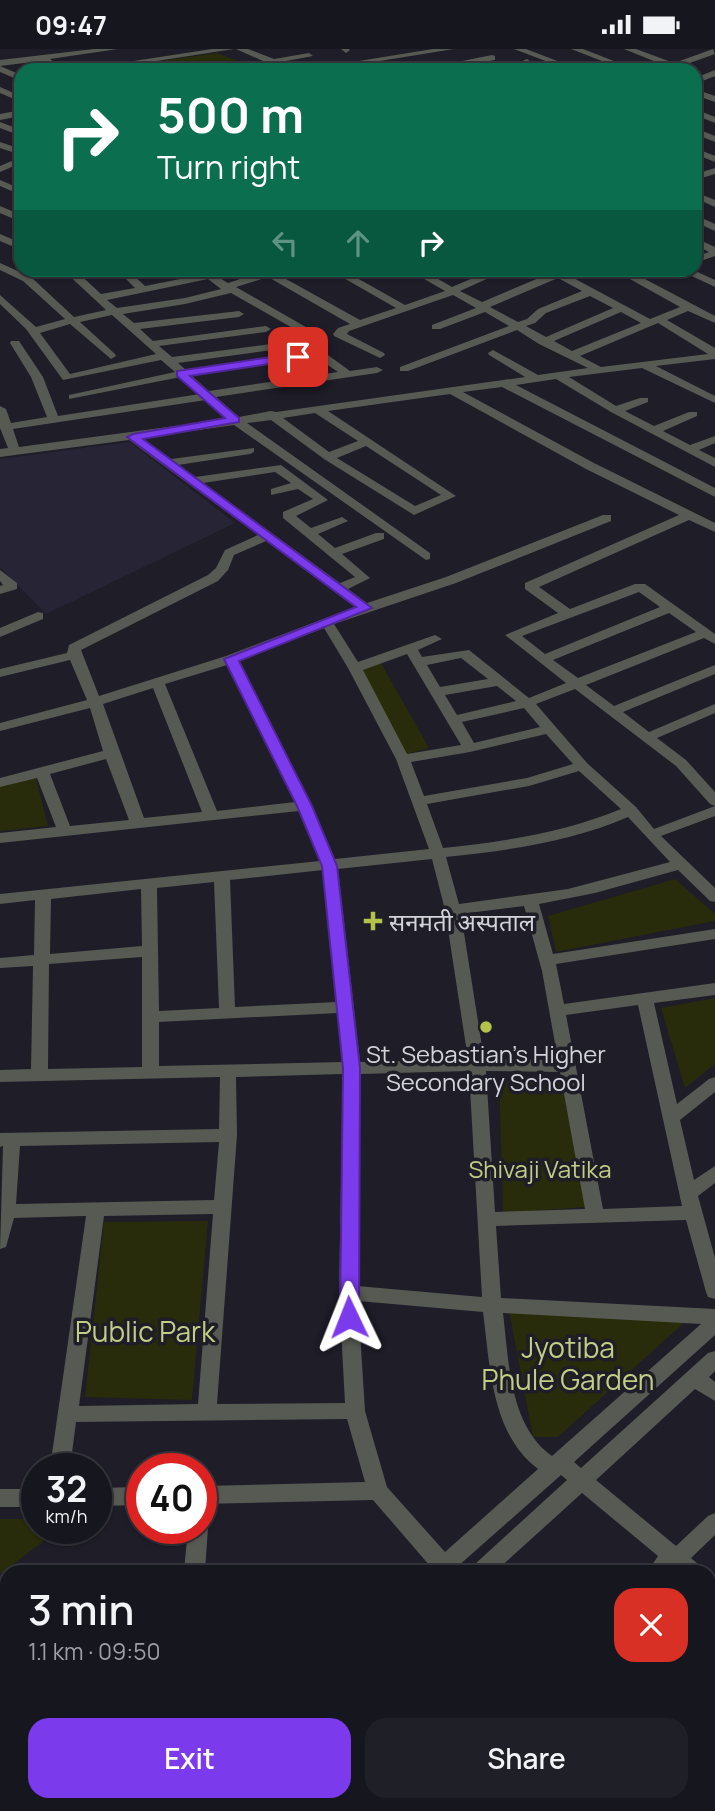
<!DOCTYPE html>
<meta charset="utf-8">
<style>
body{margin:0;font-family:Manrope,"Noto Sans Devanagari",sans-serif;background:#1f1f27;color:#f1f3f6;height:100vh;display:flex;flex-direction:column;font-size:26px;white-space:nowrap}
*{box-sizing:border-box;margin:0}
p{font-size:23px;color:#9e9fa4}
.icon{flex:none;width:38px;height:38px;fill:none;stroke:currentColor;stroke-width:2;stroke-linecap:round;stroke-linejoin:round}
.map{position:relative;flex:1;overflow:hidden}
.side{position:absolute;left:0px;top:1516px;width:716px;height:247px;display:flex;flex-direction:column;background:#16161e;border-radius:21px 21px 0 0;box-shadow:0 2px 5px #0004,0 0 0 2px #35353c}
.side>*{flex:none}
.banner{position:absolute;left:14px;top:14px;width:688px;height:214px;border-radius:21px;box-shadow:0 2px 5px #0004,0 0 0 2px #35353c;background:#0b6e4f;color:#fff;overflow:hidden}
.speed{position:absolute;left:21px;top:1404px;display:flex;gap:14px;font-size:35px;font-weight:700;text-align:center}
.speed>*{display:grid;place-content:center;width:91px;height:91px;border-radius:50%;background:#16161e;box-shadow:0 2px 5px #0004,0 0 0 2px #35353c;line-height:1}
.speed small{font-size:18px;font-weight:400}
.speed .limit{border:10px solid #d22;background:#fff;color:#111}
.pin{position:absolute;display:grid;place-items:center;width:60px;height:60px;color:#fff;margin:-30px;border-radius:14px;box-shadow:0 4px 10px #0006}
.me{position:absolute;width:77px;margin:-38px;rotate:358deg;stroke-linejoin:round;filter:drop-shadow(0 0 5px #0008)}
.turn{display:flex;align-items:center;gap:24px;height:147px;padding:0 28px;font-size:32px}
.turn .icon{width:91px;height:91px;stroke-width:2.5}
.turn b{display:block;font-size:49px;line-height:60px}
.lanes{display:flex;align-items:center;height:66px;padding:0 28px;background:#0003;justify-content:center;gap:35px;direction:ltr}
.lanes .off{opacity:.35}
.round{display:grid;place-items:center;flex:none;width:74px;height:74px;border-radius:21px;background:#1f1f27}
.summary{display:flex;align-items:center;justify-content:space-between;height:119px;padding:0 28px}
h1{font-size:42px;font-weight:600;line-height:52px}
.action{display:flex;gap:14px;margin-top:auto;padding:14px 28px}
.action a{flex:1;height:80px;border-radius:21px;background:#7c3aed;color:#fff;font-size:28px;font-weight:600;line-height:80px;text-align:center}
.action a+a{background:#1f1f27;color:#f1f3f6}
.status{display:flex;justify-content:space-between;align-items:center;height:49px;padding:0 35px;background:#16161e;direction:ltr}
.status svg{height:19px;fill:currentColor}
.map>svg:first-child{display:block}
.built{fill:#272535}
.green{fill:#282c0a}
.lines{fill:none;stroke-linecap:round;stroke-linejoin:round}
.minor{fill:#575953;fill-rule:evenodd}
.route{fill:#7c3aed;stroke:#51269a;stroke-width:2}
.poi-dot{fill:#b3c24b;stroke:#1e1d28;stroke-width:2.5}
.labels{text-anchor:middle;dominant-baseline:central;stroke-width:7;stroke-linejoin:round;paint-order:stroke}
.poi-label{font-size:24px;fill:#d3d3da;stroke:#1e1d28;text-anchor:start}
.park-label{font-size:24px;fill:#c2ce84;stroke:#1e1d28}
.near-park-label{font-size:28px;fill:#c2ce84;stroke:#1e1d28}
</style>
<div class="status"><b>09:47</b><svg viewBox="0 0 49 12"><path d="M0 12V9h3v3zM5 12V6h3v6zM10 12V3h3v9zM15 12V0h3v12zM26 1h20v11H26zM47 4h2v5h-2z"/></svg></div>
<div class="map">
<svg width="715" height="1762" viewBox="0 0 715 1762">
<rect width="100%" height="100%" fill="#1e1d28"/>
<path class="built" d="M130 393 235 474 46 565 0 518V410Z"/>
<g class="green">
<path d="M217 4 248 16C217 21 184 27 154 13Z"/>
<path d="M381 614 429 699 402 706 360 620Z"/>
<path d="M35 726 48 777 0 782V735Z"/>
<path d="M675 830 715 865V872L556 903 548 867Z"/>
<path d="M715 949V1015L685 1039 661 959Z"/>
<path d="M499 1028H563L586 1158 503 1164Z"/>
<path d="M208 1172 192 1351 85 1348 104 1173Z"/>
<path d="M509 1262 687 1271 558 1388H533Z"/>
<path d="M0 1470H37V1479H61L0 1525Z"/>
</g>
<g class="lines">
<g class="minor">
<path d="M94 0H118L50 10 64 21H54L40 12 0 17V11Z"/>
<path d="M212 0H234L105 20 101 17Z"/>
<path d="M236 0H248L274 10 309 4 313 7 238 21H218L263 12Z"/>
<path d="M341 0H349L350 1 346 4Z"/>
<path d="M433 0H454L324 21H303Z"/>
<path d="M514 0H526L581 21H569Z"/>
<path d="M571 0H583L637 21H625Z"/>
<path d="M624 0H636L674 14 713 0 715 5 670 21H658L666 17Z"/>
<path d="M492 6 495 7V11L436 21H417Z"/>
<path d="M527 10 531 13 530 15 513 21H501Z"/>
<path d="M0 17 21 26V32L0 23Z"/>
<path d="M715 21V27L695 35V29Z"/>
<path d="M0 38 21 47V53L0 44Z"/>
<path d="M695 40 715 47V53L695 46Z"/>
<path d="M695 60 715 68V74L695 66Z"/>
<path d="M21 61V67L0 71V65Z"/>
<path d="M0 73 21 81V87L0 79Z"/>
<path d="M695 79 715 87V93L695 85Z"/>
<path d="M0 93 21 100V106L0 99Z"/>
<path d="M695 99 715 107V113L695 105Z"/>
<path d="M21 108V114L0 123V117Z"/>
<path d="M715 119V125L695 131V125Z"/>
<path d="M0 131 21 140V146L0 137Z"/>
<path d="M695 143 715 151V158L695 149Z"/>
<path d="M0 157 21 166V173L0 164Z"/>
<path d="M695 166 715 175V182L695 173Z"/>
<path d="M0 185 21 194V201L0 192Z"/>
<path d="M695 189 715 198V207L695 214V208L709 203 695 196Z"/>
<path d="M0 214 31 228 74 268 106 261 62 220H74L101 245 135 239 116 220H127L145 237 200 226 192 220H205L228 234 264 222 280 220 277 225 360 271 396 259 328 220H341L405 256 445 242 407 220H421L452 238 494 220H509L460 242 482 253 560 220H573L566 225 650 270 680 258 612 220H626L715 267V274L688 262 667 271 715 299V310L656 317 715 347V354L642 319 569 328 616 357 640 349H648V353L625 362 654 377 689 363H697V367L663 382 690 396 715 387V394L699 401 715 409V418L611 363 556 330 516 336 715 439V448L502 338 463 343 594 414 715 474V483L689 471 539 538 570 560 635 535H645L715 585V595L704 589 586 636 614 657 715 616V625L623 663 649 683 715 655V664L657 689 686 711 715 743V757L710 755 676 717 575 640 536 655 587 714 636 758 654 780 715 757V767L661 787 715 839V853L710 852 678 821 595 844 539 855 553 905 715 880V890L556 915 564 955 715 934V946L654 954 677 1055 709 1030 715 1028V1043L680 1071 694 1131 715 1117V1134L698 1147 715 1209V1250L708 1248 706 1243 686 1171 496 1177 501 1249 715 1260V1286L574 1413 581 1419 708 1304 715 1302V1322L709 1328 715 1333V1352L695 1340 596 1431 676 1497 708 1467 715 1464V1486L691 1509 698 1515 701 1522H676L673 1520 671 1522H648L658 1507 582 1444 496 1522H472L475 1515 567 1431 561 1426 457 1518 458 1522H428L430 1517 373 1451 201 1455V1437L365 1433 347 1370 76 1373 70 1419H50L86 1167 14 1169 6 1198 0 1200 3 1097 0 1098V1084L219 1080 220 1028 0 1033V1021L31 1020 33 917 0 919V909L34 906 35 851 0 855V845L320 812 299 762 0 794V784L56 778 37 729 0 738V729L103 702 90 659 0 682V674L87 651 70 611 0 628V620L67 604 69 596 208 526 216 519 225 501 258 486 129 391 0 408V400L8 399 0 379V357L6 360 11 374 47 368 31 328 10 294 11 292H19L43 328 58 367 200 345 181 328 69 350V346L175 323 161 311 63 331 26 280 0 255V246L36 278 65 270 23 232 0 221ZM268 228 350 275 338 279 333 285 334 287 380 309 385 306 384 304 347 285 349 282 453 246 476 259 432 276V280H440L485 263 509 277 400 318V322H408L517 281 539 295 588 319 538 326 493 301 488 304 489 306 525 328 276 363 271 362 239 368 216 348 377 324 383 321 377 318 350 322 314 296 301 291 172 308 159 297 266 283 271 280 266 277 153 292 140 280 239 268 244 265 239 262 134 274 123 265 185 255 231 244 310 289H318V285L236 238ZM558 229 582 242 538 260 527 270 518 273 490 258ZM208 230 221 240 185 249 117 259 107 251ZM590 247 613 259 546 288 526 277 535 274 546 264ZM621 263 641 274 572 302 554 292ZM112 266 156 305 70 325 40 284 70 275 111 310 116 307 115 305 80 273ZM658 274 708 305 601 318 580 307ZM300 297 338 323 209 342 192 327 298 311 303 308 298 305 186 321 178 314ZM450 345 586 420 679 466 525 534V540L558 564 505 586 566 634 529 649 469 601 422 608 418 601 442 590 435 586 358 613 334 575 456 534 611 472V466H603L446 528 367 554 348 540 370 529 342 505 384 490V484H376L335 499 318 485 348 472 342 468 311 479 296 467 328 451 281 416 195 428 178 416 250 405 254 403V399L171 410 142 389 234 376 426 511 430 510V504L247 374 271 371 324 410 414 466 456 447 328 362ZM206 351 227 370 19 398 13 380ZM315 364 358 392 329 403 283 369ZM366 397 441 446 415 457 337 409ZM275 423 291 434 271 440V446L298 440 313 450 283 463V469L355 528 340 534 203 434ZM266 492 355 558 226 607 99 647 81 601 218 532 228 521 234 506ZM639 543 660 558 545 605 522 587ZM669 564 696 583 578 629 553 611ZM324 579 348 619 396 710 429 800 335 810 311 757 239 612ZM407 605 461 696 407 705 363 621ZM461 609 488 630 440 638 427 616ZM227 616 295 753 217 762 165 635ZM497 637 516 652 457 666 445 646ZM153 639 202 763 144 769 103 655ZM524 659 540 678 474 694 462 673ZM546 685 573 715 527 729 424 747 411 713 470 703ZM106 710 129 771 70 777 50 725ZM579 722 621 760C566 783 503 793 443 799L427 755 529 737ZM628 768 670 813 568 840 459 855 446 808C507 802 573 792 628 768ZM432 810 445 861 468 1010 360 1013 338 820ZM323 821 337 953 235 958 230 831ZM214 833 219 959 159 962 157 839ZM141 840 142 897 50 905 51 850ZM524 857 542 922 558 1011 484 1010 461 865ZM142 908V1018L48 1020 49 915ZM638 956 682 1157 603 1160 566 966ZM338 964 343 1013 159 1017V973ZM469 1022 482 1248 357 1237 360 1025ZM486 1022 560 1023 585 1160 495 1163ZM343 1025 339 1244 345 1354 217 1355 237 1086 236 1028ZM219 1093 214 1151 16 1155 20 1097ZM213 1165 198 1355 79 1357 104 1167ZM358 1252 483 1263C490 1316 491 1385 538 1420L445 1503 387 1438 365 1362ZM503 1264 701 1275 552 1407C509 1376 509 1312 503 1264Z"/>
<path d="M677 220H691L715 231V238Z"/>
<path d="M0 521 17 534V540L0 545V537L3 536 0 532Z"/>
<path d="M38 563 43 564V570L0 588V579Z"/>
<path d="M142 1438V1456L96 1457V1439Z"/>
<rect x="0" y="1440" width="37" height="18"/>
<path d="M201 1471 205 1473 208 1479 205 1522H184L188 1479H201Z"/>
<path d="M709 1526 715 1529V1551L709 1548Z"/>
<path d="M715 1722V1762H704L699 1755H709V1724Z"/>
<path d="M0 1739 7 1742V1755H17L18 1762H0Z"/>
<path d="M173 1755H201L199 1762H170Z"/>
<path d="M219 1755H246L244 1762H216Z"/>
<path d="M413 1755H460L463 1762H410Z"/>
<path d="M562 1755H589L592 1762H564Z"/>
</g>
</g>
<path class="route" d="M298 304 304 308 302 310 190 327 239 369V373L143 390 372 559 239 612 312 757 337 817 360 1019 359 1268 356 1273 349 1275 343 1273 340 1268 343 1019 322 817 297 757 224 610 356 558 127 388 133 385 225 369 177 327V322Z"/>
<g class="poi-dot">
<path d="M369.5 861.5h7v7h7v7h-7v7h-7v-7h-7v-7h7z"/>
<circle cx="486" cy="978" r="7"/>
</g>
<g class="labels">
<g class="poi-label">
<text x="389" y="872">सनमती अस्पताल</text>
<text x="486" y="1004" text-anchor="middle">St. Sebastian's Higher<tspan x="486" dy="28">Secondary School</tspan></text>
</g>
<g class="park-label">
<text x="540" y="1119">Shivaji Vatika</text>
</g>
<g class="near-park-label">
<text x="145" y="1282">Public Park</text>
<text x="568" y="1298">Jyotiba<tspan x="568" dy="32">Phule Garden</tspan></text>
</g>
</g>
</svg>
<div class="speed"><div>32<small>km/h</small></div><div class="limit">40</div></div>
<div class="pin" style="left:298px;top:308px;background:#d93025"><svg class="icon" aria-label="arrive" viewBox="0 0 24 24"><path d="M6 21V4h12l-3 4 3 4H6"/></svg></div>
<svg class="me" style="left:349px;top:1268px" viewBox="-20 -20 40 40"><path d="M0-17L14 15 0 8-14 15z" fill="#7c3aed" stroke="#fff" stroke-width="4"/></svg>
<div class="banner">
<div class="turn"><svg class="icon" aria-label="right" viewBox="0 0 24 24"><path d="M7 20v-9h11M14 6l5 5-5 5"/></svg><div><b>500 m</b>Turn right</div></div>
<div class="lanes"><svg class="icon off" aria-label="left" viewBox="0 0 24 24"><path d="M17 20v-9H6M10 6l-5 5 5 5"/></svg><svg class="icon off" aria-label="ahead" viewBox="0 0 24 24"><path d="M12 20V5M6 11l6-6 6 6"/></svg><svg class="icon" aria-label="right" viewBox="0 0 24 24"><path d="M7 20v-9h11M14 6l5 5-5 5"/></svg></div>
</div>
<section class="side">
<div class="summary"><div><h1>3 min</h1><p>1.1 km · 09:50</p></div><a class="round" style="background:#d93025;color:#fff"><svg class="icon" aria-label="close" viewBox="0 0 24 24"><path d="M6 6l12 12M18 6L6 18"/></svg></a></div>
<div class="action"><a>Exit</a><a>Share</a></div>
</section>
</div>
